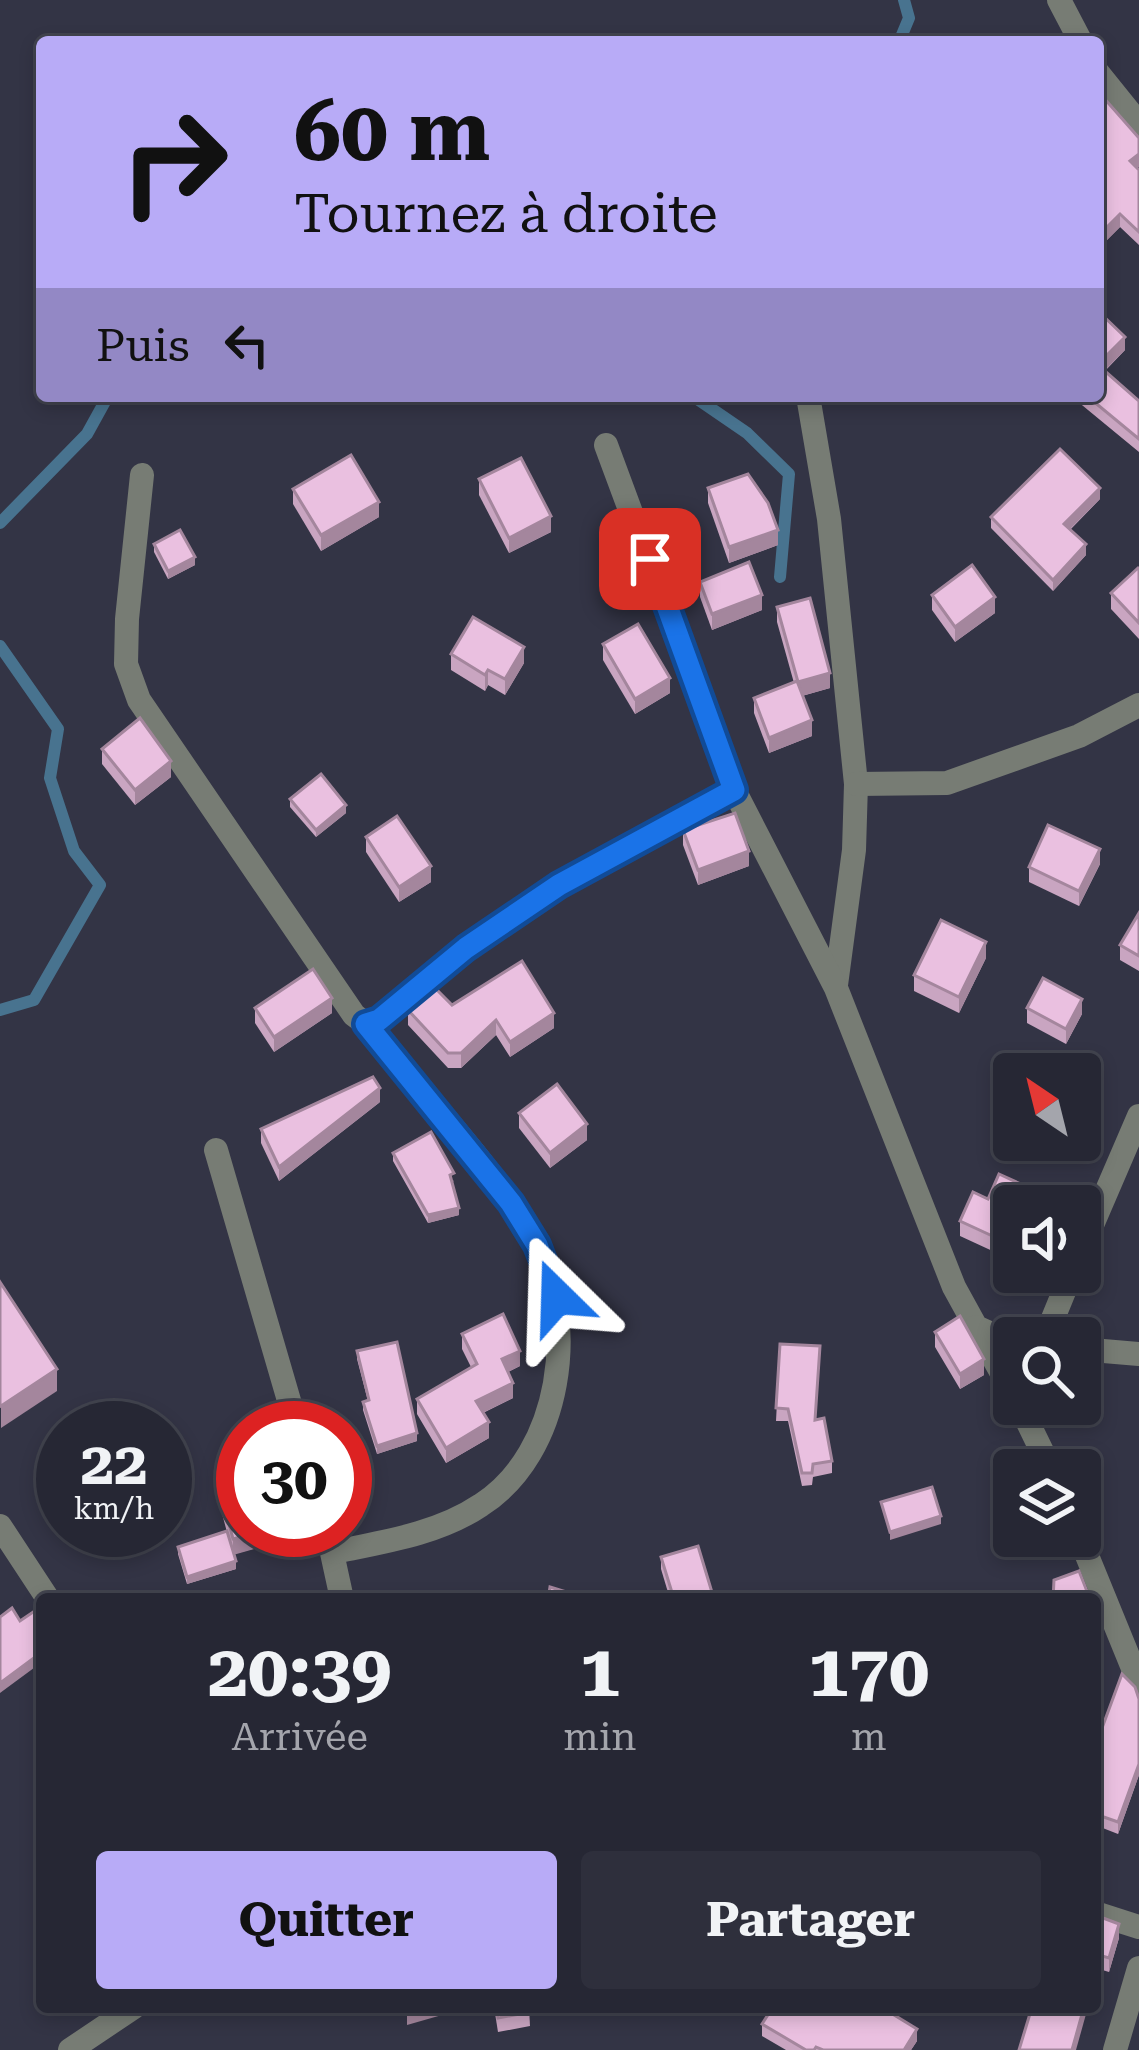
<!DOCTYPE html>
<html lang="fr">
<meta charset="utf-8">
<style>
body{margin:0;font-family:"Roboto Serif",serif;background:#2e2f3c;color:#f1f3f6;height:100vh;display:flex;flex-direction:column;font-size:45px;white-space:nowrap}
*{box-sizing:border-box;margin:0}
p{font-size:39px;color:#a4a5ac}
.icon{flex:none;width:66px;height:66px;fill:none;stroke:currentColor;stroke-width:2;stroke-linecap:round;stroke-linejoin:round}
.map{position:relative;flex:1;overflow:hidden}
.side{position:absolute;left:36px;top:1593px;width:1065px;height:420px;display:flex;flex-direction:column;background:#262734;border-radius:12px;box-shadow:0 6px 18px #0003,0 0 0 3px #42444f}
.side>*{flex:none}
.guide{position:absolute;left:36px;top:36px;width:1068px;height:366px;border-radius:12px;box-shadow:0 6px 18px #0003,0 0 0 3px #42444f;background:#b8abf7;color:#111;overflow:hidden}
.needle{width:78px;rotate:325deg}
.fabs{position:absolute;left:993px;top:1053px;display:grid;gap:24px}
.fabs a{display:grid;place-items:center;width:108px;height:108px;border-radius:12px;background:#262734;box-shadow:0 6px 18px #0003,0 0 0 3px #42444f;font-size:60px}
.speed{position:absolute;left:36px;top:1401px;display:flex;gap:24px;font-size:60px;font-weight:700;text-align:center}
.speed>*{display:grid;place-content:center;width:156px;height:156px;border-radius:50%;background:#262734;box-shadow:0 6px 18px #0003,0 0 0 3px #42444f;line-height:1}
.speed small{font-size:30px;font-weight:400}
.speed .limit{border:18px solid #d22;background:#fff;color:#111}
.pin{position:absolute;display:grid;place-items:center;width:102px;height:102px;color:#fff;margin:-51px;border-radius:24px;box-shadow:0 6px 18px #0006}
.me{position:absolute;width:132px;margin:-66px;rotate:338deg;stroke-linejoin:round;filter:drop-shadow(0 0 9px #0008)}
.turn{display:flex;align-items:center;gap:42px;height:252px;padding:0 60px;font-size:54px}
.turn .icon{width:156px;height:156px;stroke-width:2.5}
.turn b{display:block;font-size:84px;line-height:102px}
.then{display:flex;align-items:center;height:114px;padding:0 60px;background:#0003;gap:24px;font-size:45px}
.eta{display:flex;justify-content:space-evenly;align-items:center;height:204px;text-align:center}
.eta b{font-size:72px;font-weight:700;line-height:84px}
.button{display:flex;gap:24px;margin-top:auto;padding:24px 60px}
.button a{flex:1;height:138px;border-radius:12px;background:#b8abf7;color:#111;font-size:48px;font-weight:700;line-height:138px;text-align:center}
.button a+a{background:#2e2f3c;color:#f1f3f6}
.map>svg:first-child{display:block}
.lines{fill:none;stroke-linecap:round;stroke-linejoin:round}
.stream{stroke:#48738f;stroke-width:12}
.street{stroke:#777c74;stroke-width:24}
.wall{fill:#c9a5c1}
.shaded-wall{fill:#a4869d}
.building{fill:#eac0e0;stroke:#a4869d;stroke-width:3}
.route-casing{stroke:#114b97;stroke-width:30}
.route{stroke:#1a73e8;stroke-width:21}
</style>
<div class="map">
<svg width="1139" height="2050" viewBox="0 0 1139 2050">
<rect width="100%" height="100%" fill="#333445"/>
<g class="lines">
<g class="stream">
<path d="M899 42 909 18 904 0"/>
<path d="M693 396 747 433 789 474 780 577"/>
<path d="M0 523 87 434 108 396"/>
<path d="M0 646 58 729 50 778 74 851 100 885 34 1000 0 1010"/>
</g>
<g class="street">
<path d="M1059 0 1081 42"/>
<path d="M1098 73 1139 124"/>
<path d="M808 396 829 519 856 784 854 850 836 985"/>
<path d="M606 445 734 790 836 988 954 1287 976 1327 1014 1344"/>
<path d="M142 475 127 619 126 664 139 700 354 1015 366 1024 379 1020 466 948 559 885 734 790"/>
<path d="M856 784 947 783 1079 736 1139 705"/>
<path d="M216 1150 297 1428"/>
<path d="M1080 1253 1139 1116"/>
<path d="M976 1327 1014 1395"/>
<path d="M1045 1338 1072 1272"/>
<path d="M1080 1349 1139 1354"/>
<path d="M1019 1404 1051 1470"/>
<path d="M0 1526 48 1599"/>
<path d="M327 1530 342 1599"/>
<path d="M1079 1536 1139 1683"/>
<path d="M334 1552C383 1542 438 1534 481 1505 562 1453 579 1322 535 1241 492 1164 421 1094 366 1024"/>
<path d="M1095 1913 1139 1927"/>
<path d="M70 2050 134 2007"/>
<path d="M1115 2050 1139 1968"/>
</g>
</g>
<g class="wall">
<path d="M1139 138 1137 168 1139 170V245L1120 227 1098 249Z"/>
<path d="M1098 311 1125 350 1105 371 1139 401V452L1071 396H1098Z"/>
<path d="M479 479 551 532 509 553 479 495Z"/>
<path d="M708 488 778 545 729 563 708 503Z"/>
<path d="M293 489 379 517 321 551 293 504Z"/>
<path d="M1100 499 1070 530 1086 555 1053 591 991 528V517Z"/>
<path d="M154 544 195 565 168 579 154 552Z"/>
<path d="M1139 569V639L1111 609V593Z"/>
<path d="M700 582 762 610 712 630 700 597Z"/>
<path d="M932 595 995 613 955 642 932 610Z"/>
<path d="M777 607 830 688 802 696 812 736 769 753 754 713V698L794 683 777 622Z"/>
<path d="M603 644 670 693 635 714 603 660Z"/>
<path d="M451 654 524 663 505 695 488 685 485 691 451 670Z"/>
<path d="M102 749 171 777 135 805 102 764Z"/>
<path d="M290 799 346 813 316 837 290 807Z"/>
<path d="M683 830 749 866 698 885 683 845Z"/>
<path d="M366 837 431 882 399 902 366 852Z"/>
<path d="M1100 864 1079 906 1029 882V867Z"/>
<path d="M1139 913V971L1120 960V945Z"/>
<path d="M986 958 959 1013 914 991V975Z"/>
<path d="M452 1005 554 1028 510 1057 496 1035 461 1068H448L408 1025V1010Z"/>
<path d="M255 1008 332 1013 274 1052 255 1023Z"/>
<path d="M1027 1008 1082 1014 1066 1044 1027 1023Z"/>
<path d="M380 1102 279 1181 261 1143V1129Z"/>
<path d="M519 1113 587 1140 550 1168 519 1128Z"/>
<path d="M1042 1140H1062L1058 1148Z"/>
<path d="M393 1153 454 1181 452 1182 459 1215 428 1223 393 1161Z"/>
<path d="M988 1199 1036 1206H1014V1255L1012 1260 960 1236V1221Z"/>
<path d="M935 1332 984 1375 960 1389 935 1347Z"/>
<path d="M462 1334 520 1366 508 1372 513 1398 483 1413 489 1438 446 1463 417 1414V1399L471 1367 462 1349Z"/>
<path d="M780 1344 816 1420 832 1461V1473L813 1477 812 1485 802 1486 788 1421H776Z"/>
<path d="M357 1351 417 1441 377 1454 363 1410V1402L368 1401 357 1359Z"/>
<path d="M217 1479 303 1530V1535L234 1554 236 1569 187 1584 178 1554V1547H231L217 1495Z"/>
<path d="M661 1557 714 1599H670L661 1569Z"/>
<path d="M1139 1699V1775L1118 1834 1095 1825V1747Z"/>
<path d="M1095 1915 1119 1938 1109 1972 1099 1969 1095 1983Z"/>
<path d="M494 2007H529L530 2026 498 2032Z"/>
<path d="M576 2007H622L577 2013Z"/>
<path d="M762 2024 917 2041 911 2050H786L762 2036Z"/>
</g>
<g class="shaded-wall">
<path d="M1139 154V167L1130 174V161Z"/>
<path d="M1120 214V227L1098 249V236Z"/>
<path d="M1125 337V350L1098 377V364Z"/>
<path d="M1100 488V499L1064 535V524Z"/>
<path d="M379 502V517L321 551V535Z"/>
<path d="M551 516V532L509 553V538Z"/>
<path d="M778 530V545L729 563V547Z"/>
<path d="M1086 544V555L1053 591V580Z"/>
<path d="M195 557V565L168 579V571Z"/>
<path d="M762 595V610L712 630V614Z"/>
<path d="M995 597V613L955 642V627Z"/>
<path d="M524 647V663L505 695V679Z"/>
<path d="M488 670V685L485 691V675Z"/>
<path d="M830 673V688L798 697V682Z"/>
<path d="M670 678V693L635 714V699Z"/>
<path d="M812 720V736L769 753V738Z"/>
<path d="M171 761V777L135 805V790Z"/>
<path d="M346 805V813L316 837V830Z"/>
<path d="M1100 849V864L1079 906V891Z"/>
<path d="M749 851V866L698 885V870Z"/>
<path d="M431 866V882L399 902V887Z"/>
<path d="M986 942V958L959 1013V997Z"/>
<path d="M332 998V1013L274 1052V1037Z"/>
<path d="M1082 999V1014L1066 1044V1029Z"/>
<path d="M554 1013V1028L510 1057V1042Z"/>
<path d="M496 1020V1035L461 1068V1053Z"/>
<path d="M380 1088V1102L279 1181V1167Z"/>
<path d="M587 1124V1140L550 1168V1153Z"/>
<path d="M459 1208V1215L428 1223V1215Z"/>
<path d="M520 1351V1366L502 1375V1359Z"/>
<path d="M984 1359V1375L960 1389V1374Z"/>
<path d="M57 1369V1391L1 1428V1406Z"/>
<path d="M513 1383V1398L476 1416V1401Z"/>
<path d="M489 1422V1438L446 1463V1448Z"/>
<path d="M417 1433V1441L377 1454V1446Z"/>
<path d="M941 1516V1524L890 1540V1532Z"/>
<path d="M266 1530H303V1535L233 1555V1539Z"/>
<path d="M236 1561V1569L187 1584V1577Z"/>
<path d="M42 1652V1662L0 1693V1683Z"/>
<path d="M1139 1764V1775L1118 1834V1822Z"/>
<path d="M1119 1924V1938L1109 1972V1958Z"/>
<path d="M421 2007H470L407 2025V2011Z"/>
<path d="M1084 2007H1088L1076 2050H1072Z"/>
<path d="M917 2029V2041L911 2050H904Z"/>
</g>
<g class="building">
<path d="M1103 97 1139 138V154L1130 161 1139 170V232L1120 214 1098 236V101Z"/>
<path d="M1098 311 1125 337 1098 364Z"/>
<path d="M1098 365 1139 401V439L1087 396H1098Z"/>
<path d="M1060 449 1100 488 1064 524 1086 544 1053 580 991 517Z"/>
<path d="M351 455 379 502 321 535 293 489Z"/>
<path d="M521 458 551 516 509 538 479 479Z"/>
<path d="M748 474 768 503 778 530 729 547 708 488Z"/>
<path d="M180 530 195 557 168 571 154 544Z"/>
<path d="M749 562 762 595 712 614 700 582Z"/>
<path d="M972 565 995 597 955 627 932 595Z"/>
<path d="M1138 568 1139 569V623L1111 593Z"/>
<path d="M810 598 830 673 798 682 777 607Z"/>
<path d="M473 617 524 647 505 679 488 670 485 675 451 654Z"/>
<path d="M638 624 670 678 635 699 603 644Z"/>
<path d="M797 681 812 720 769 738 754 698Z"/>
<path d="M140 718 171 761 135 790 102 749Z"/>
<path d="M321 774 346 805 316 830 290 799Z"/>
<path d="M735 813 749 851 698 870 683 830Z"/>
<path d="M397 816 431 866 399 887 366 837Z"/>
<path d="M1048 825 1100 849 1079 891 1029 867Z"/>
<path d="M1139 913V956L1120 945Z"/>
<path d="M941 920 986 942 959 997 914 975Z"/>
<path d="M522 961 554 1013 510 1042 496 1020 461 1053H448L408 1010 436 989 452 1005Z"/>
<path d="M313 969 332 998 274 1037 255 1008Z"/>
<path d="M1043 978 1082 999 1066 1029 1027 1008Z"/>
<path d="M1048 1067 1061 1074H1045Z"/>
<path d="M373 1077 380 1088 279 1167 261 1129Z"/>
<path d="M557 1084 587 1124 550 1153 519 1113Z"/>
<path d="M431 1132 454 1173 450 1175 459 1208 428 1215 393 1153Z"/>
<path d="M999 1174 1036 1191 1029 1206H1014V1239L1012 1245 960 1221 973 1192 988 1199Z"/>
<path d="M0 1282 57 1369 1 1406 0 1404Z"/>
<path d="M503 1314 520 1351 502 1359 513 1383 476 1401 489 1422 446 1448 417 1399 477 1364 462 1334Z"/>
<path d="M960 1316 984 1359 960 1374 935 1332Z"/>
<path d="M397 1342 417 1433 377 1446 363 1402 369 1400 357 1351Z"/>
<path d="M780 1344 820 1346 815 1420 824 1418 832 1461 813 1464 812 1473H802L788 1409 776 1408Z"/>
<path d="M243 1472V1530H266L233 1539 217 1479Z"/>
<path d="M932 1487 941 1516 890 1532 881 1502Z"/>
<path d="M227 1531 236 1561 187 1577 178 1547Z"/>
<path d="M698 1546 714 1599H674L661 1557Z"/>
<path d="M1079 1571 1090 1599H1053L1054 1580Z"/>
<path d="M550 1587 589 1599H485V1594L549 1593Z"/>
<path d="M42 1606V1652L0 1683V1617L12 1608 20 1621Z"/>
<path d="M1122 1674 1135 1687 1139 1699V1764L1118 1822 1095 1814V1747Z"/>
<path d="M1095 1915 1119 1924 1109 1958 1099 1955 1095 1969Z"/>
<path d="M496 2007H529L530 2012 498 2018Z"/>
<path d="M773 2007H881L917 2029 904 2050H823L816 2047 814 2050H806L762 2024Z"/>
<path d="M1032 2007H1084L1072 2050H1019Z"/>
</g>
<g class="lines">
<defs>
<path id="route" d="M557 1297 537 1245 511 1203 366 1024 379 1020 466 948 559 885 734 790 650 559"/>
</defs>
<use href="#route" class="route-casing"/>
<use href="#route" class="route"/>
</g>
</svg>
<div class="fabs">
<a><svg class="needle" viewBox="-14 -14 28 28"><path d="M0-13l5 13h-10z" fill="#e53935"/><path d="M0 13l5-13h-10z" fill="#a4a5ac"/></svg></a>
<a><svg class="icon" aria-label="sound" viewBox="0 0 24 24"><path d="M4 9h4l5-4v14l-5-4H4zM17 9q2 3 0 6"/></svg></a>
<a><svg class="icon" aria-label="search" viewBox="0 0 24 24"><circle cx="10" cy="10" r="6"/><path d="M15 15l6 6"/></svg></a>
<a><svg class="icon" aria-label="layers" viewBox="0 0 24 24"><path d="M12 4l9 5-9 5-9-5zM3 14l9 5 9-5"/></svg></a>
</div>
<div class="speed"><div>22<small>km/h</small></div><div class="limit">30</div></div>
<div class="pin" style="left:650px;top:559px;background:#d93025"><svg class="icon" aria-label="arrive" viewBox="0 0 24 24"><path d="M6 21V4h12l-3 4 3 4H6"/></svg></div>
<svg class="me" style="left:557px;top:1297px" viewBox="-20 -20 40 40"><path d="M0-17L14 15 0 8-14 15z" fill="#1a73e8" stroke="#fff" stroke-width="4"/></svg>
<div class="guide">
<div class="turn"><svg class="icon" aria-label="right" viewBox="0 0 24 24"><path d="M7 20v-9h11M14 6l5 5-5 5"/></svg><div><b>60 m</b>Tournez à droite</div></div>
<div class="then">Puis<svg class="icon" aria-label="left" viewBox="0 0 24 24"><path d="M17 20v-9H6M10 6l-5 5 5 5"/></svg></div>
</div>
<section class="side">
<div class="eta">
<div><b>20:39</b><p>Arrivée</p></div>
<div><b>1</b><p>min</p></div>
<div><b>170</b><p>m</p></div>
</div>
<div class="button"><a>Quitter</a><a>Partager</a></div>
</section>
</div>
